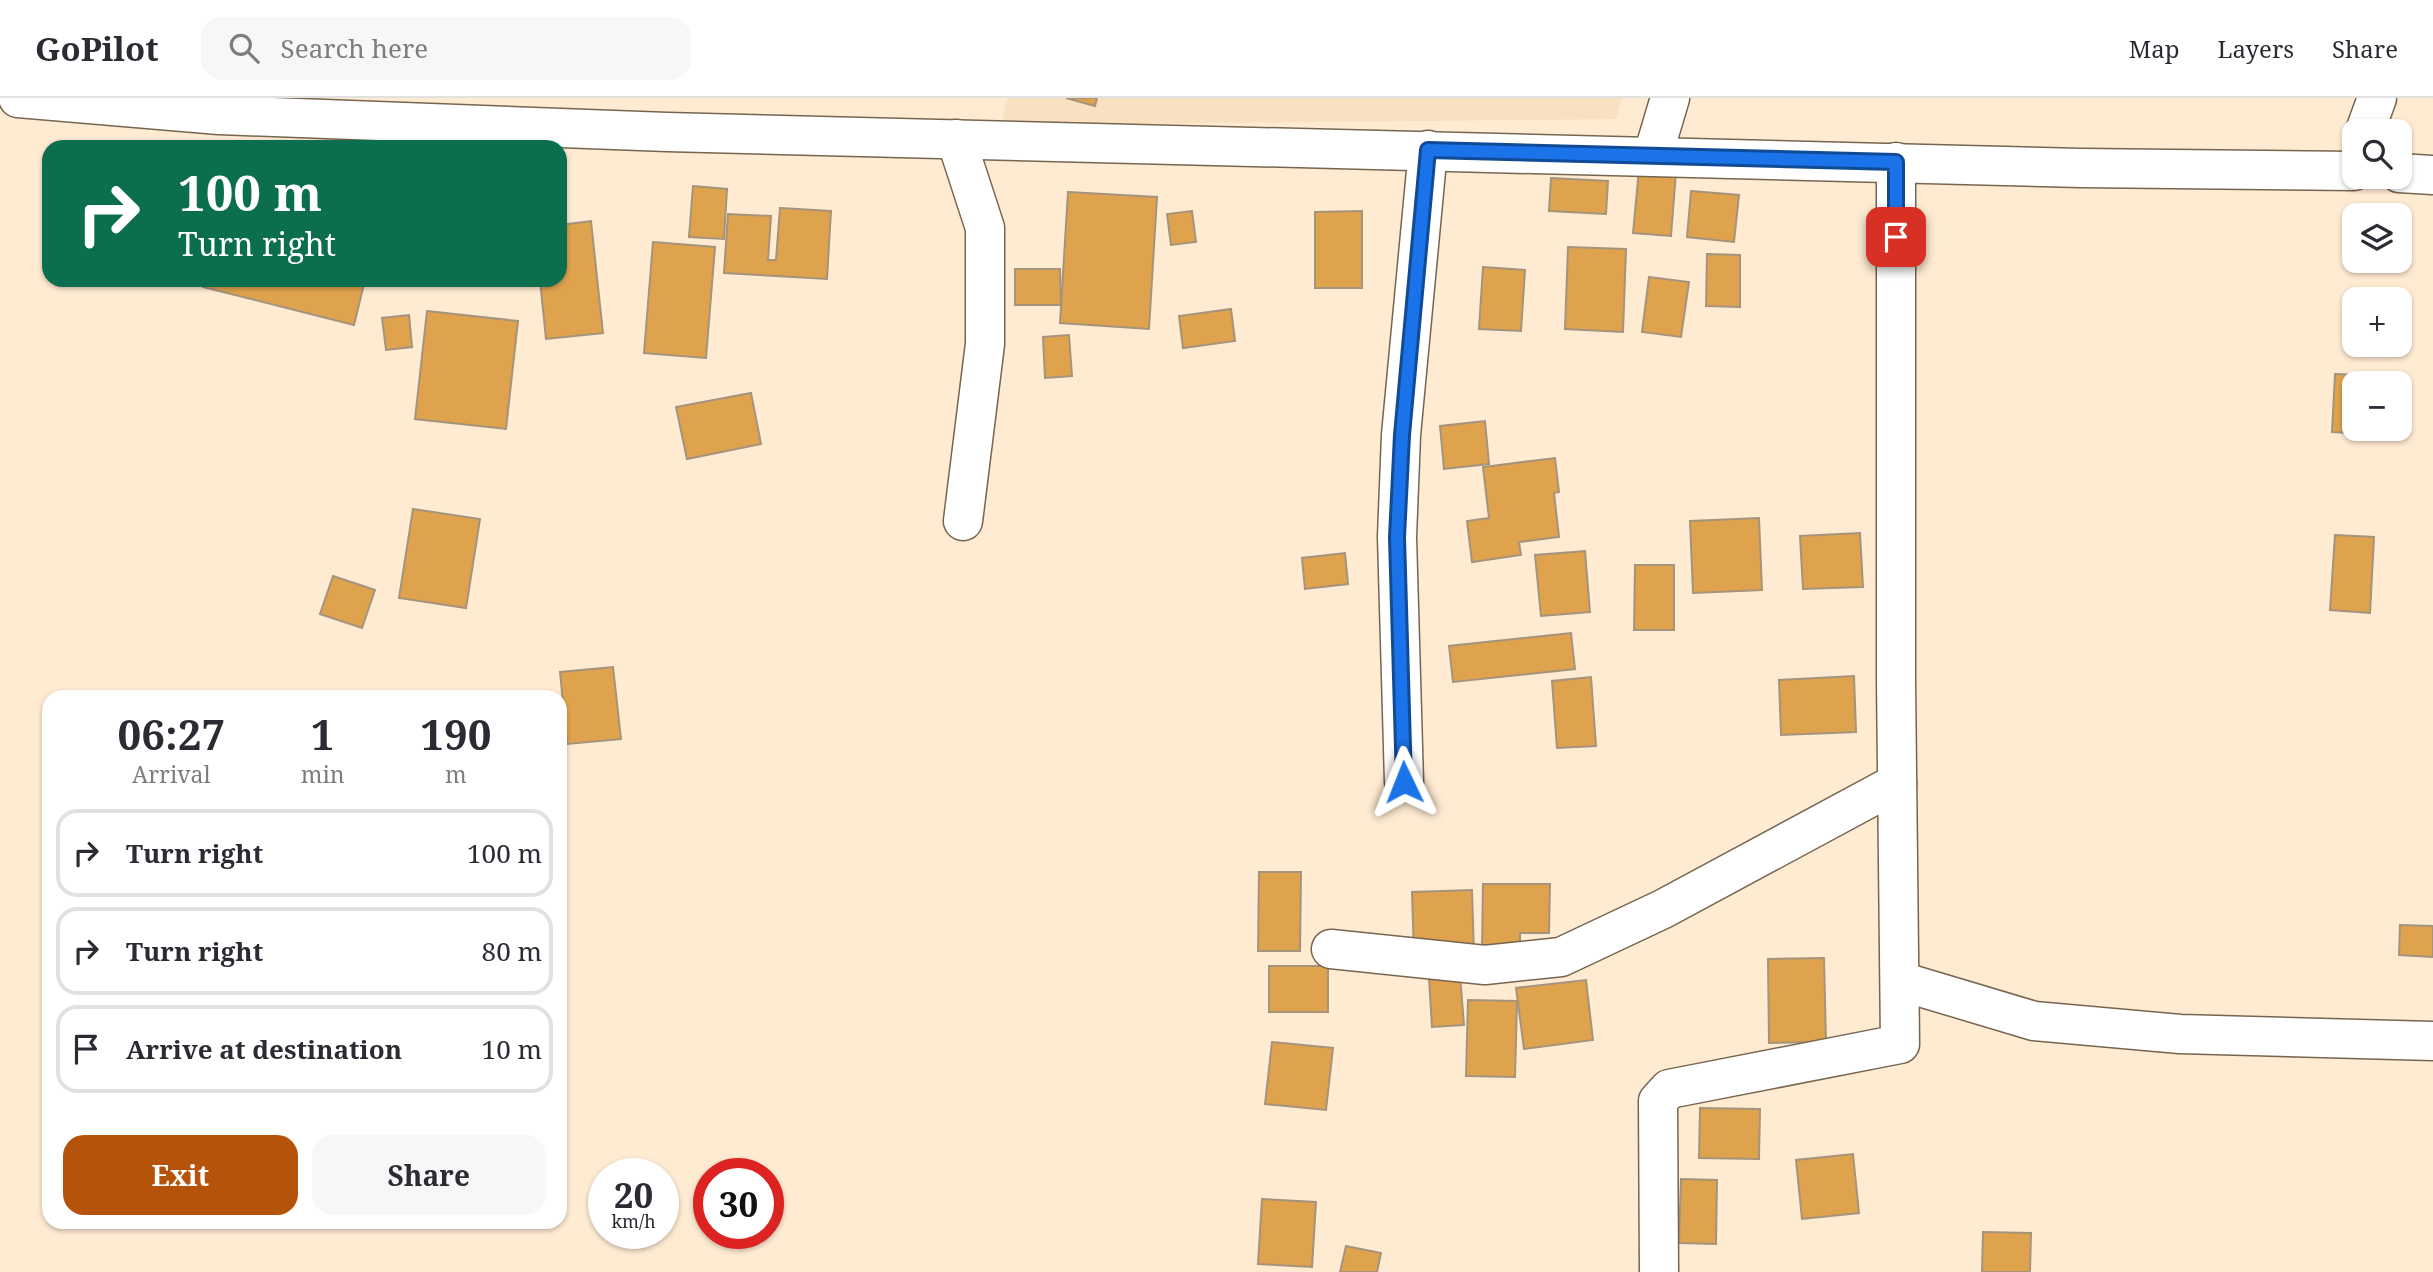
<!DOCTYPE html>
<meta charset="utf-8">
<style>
body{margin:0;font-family:"Noto Serif",serif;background:#f7f7f7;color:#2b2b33;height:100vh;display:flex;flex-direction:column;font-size:26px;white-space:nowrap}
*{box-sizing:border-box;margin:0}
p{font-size:23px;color:#7c7c81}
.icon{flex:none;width:38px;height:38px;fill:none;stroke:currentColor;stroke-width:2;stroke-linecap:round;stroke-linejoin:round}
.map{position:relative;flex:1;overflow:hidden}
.side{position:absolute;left:42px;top:592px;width:525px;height:539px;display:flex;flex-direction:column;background:#fff;border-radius:21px;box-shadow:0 2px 5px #0004}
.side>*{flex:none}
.banner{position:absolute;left:42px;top:42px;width:525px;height:147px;border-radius:21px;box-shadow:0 2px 5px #0004;background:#0b6e4f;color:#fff;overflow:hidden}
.tools{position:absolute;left:2342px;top:21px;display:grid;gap:14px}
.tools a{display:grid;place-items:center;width:70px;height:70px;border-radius:14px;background:#fff;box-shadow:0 2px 5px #0004;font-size:35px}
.speed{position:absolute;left:588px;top:1060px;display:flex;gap:14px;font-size:35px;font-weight:700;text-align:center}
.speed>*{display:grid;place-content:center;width:91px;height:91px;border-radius:50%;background:#fff;box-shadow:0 2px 5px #0004;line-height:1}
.speed small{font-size:18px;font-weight:400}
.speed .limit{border:10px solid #d22;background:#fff;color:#111}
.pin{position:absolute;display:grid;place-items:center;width:60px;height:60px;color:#fff;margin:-30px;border-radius:14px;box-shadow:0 4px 10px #0006}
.me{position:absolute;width:77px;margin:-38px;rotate:358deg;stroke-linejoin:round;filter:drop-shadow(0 0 5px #0008)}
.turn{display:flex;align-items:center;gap:24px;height:147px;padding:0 21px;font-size:32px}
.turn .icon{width:91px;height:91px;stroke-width:2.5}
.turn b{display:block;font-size:49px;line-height:60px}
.eta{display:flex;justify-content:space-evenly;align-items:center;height:119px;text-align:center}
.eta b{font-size:42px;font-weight:700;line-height:49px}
.action{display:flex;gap:14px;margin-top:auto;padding:14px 21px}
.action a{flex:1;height:80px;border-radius:21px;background:#b45309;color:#fff;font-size:28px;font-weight:700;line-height:80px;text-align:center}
.action a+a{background:#f7f7f7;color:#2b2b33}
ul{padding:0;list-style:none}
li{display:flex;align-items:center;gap:21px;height:88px;margin:0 14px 10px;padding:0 7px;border:4px solid #e1e1e2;border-radius:21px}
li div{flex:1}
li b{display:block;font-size:26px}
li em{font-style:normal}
header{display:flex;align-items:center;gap:42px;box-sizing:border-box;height:98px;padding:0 35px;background:#fff;border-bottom:2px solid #e1e1e2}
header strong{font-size:33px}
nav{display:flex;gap:38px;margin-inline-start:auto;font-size:24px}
.search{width:490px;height:63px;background:#f7f7f7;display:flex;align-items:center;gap:18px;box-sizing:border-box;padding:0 24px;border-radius:21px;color:#7c7c81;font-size:26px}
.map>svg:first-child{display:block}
.built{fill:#f9e0c1}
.building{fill:#e0a34d;stroke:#a5937c;stroke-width:2}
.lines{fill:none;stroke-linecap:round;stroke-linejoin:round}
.street-casing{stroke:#76654f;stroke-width:41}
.street{stroke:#fff;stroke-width:38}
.route-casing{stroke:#114b97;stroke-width:18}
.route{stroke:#1a73e8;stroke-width:12}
</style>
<header>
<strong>GoPilot</strong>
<div class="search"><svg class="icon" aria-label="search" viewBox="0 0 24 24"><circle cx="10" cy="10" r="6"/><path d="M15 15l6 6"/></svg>Search here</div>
<nav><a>Map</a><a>Layers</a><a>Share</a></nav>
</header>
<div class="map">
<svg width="2433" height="1174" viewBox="0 0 2433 1174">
<rect width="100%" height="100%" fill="#ffebd2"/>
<path class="built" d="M1008 0H1622L1616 21 1001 27Z"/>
<g class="building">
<path d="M1066 0H1097L1095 8Z"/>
<path d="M1639 71 1676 74 1671 138 1633 135Z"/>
<path d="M1551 80 1608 83 1606 116 1549 113Z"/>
<path d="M560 85 565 121H560Z"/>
<path d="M693 88 727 91 724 141 689 139Z"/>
<path d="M1691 93 1739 97 1734 144 1687 139Z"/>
<path d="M1068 94 1157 99 1149 231 1060 225Z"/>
<path d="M780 110 831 113 827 181 724 175 728 116 771 118 768 162H776Z"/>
<path d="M1192 113 1196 144 1171 147 1167 116Z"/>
<path d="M1362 113V190H1315V114Z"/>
<path d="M591 123 603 235 546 241 540 182H560V127Z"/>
<path d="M653 144 715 149 706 260 644 255Z"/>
<path d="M1568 149 1626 151 1623 234 1565 231Z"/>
<path d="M1707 156 1740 157V209L1706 208Z"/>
<path d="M1483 169 1525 172 1521 233 1479 231Z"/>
<path d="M1015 171H1060L1061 207H1015Z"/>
<path d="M1649 179 1689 184 1681 239 1642 234Z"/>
<path d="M205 182H365L354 227 203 189Z"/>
<path d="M1231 211 1235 243 1183 250 1179 218Z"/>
<path d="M427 213 518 223 506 331 415 321Z"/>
<path d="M409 217 412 249 386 252 382 220Z"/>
<path d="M1069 237 1072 278 1045 280 1043 239Z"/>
<path d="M2335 276 2394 278V285H2354V331H2391V337L2332 334Z"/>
<path d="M751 295 761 346 687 361 676 309Z"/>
<path d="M1485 323 1489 366 1444 371 1440 328Z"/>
<path d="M1555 360 1559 394 1554 395 1559 439 1519 444 1521 457 1472 464 1467 423 1489 420 1483 369Z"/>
<path d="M413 411 480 421 466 510 399 500Z"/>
<path d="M1759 420 1762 492 1693 495 1690 423Z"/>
<path d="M1860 435 1863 489 1803 491 1800 438Z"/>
<path d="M2335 437 2374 439 2370 515 2330 512Z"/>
<path d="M1585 453 1590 514 1541 518 1535 457Z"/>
<path d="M1345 455 1348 486 1305 491 1302 460Z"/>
<path d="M1635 467H1674V532H1634Z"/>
<path d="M333 478 375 492 362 530 320 516Z"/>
<path d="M1571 535 1575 571 1453 584 1449 548Z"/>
<path d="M613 569 621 641 567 646 560 574Z"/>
<path d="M1854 578 1856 634 1781 637 1779 582Z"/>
<path d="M1591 579 1596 648 1557 650 1552 583Z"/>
<path d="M1259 774H1301L1300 853H1258Z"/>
<path d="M1483 786H1550L1549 835H1520V852L1482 851Z"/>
<path d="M1472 792 1474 857 1414 858 1412 794Z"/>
<path d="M2400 827 2433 828V859L2399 857Z"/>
<path d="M1824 860 1826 944 1769 945 1768 861Z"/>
<rect x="1269" y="868" width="59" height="46"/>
<path d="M1460 877 1464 927 1432 929 1429 880Z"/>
<path d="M1586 882 1593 942 1524 951 1516 890Z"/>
<path d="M1468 902 1517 903 1515 979 1466 978Z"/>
<path d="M1272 944 1333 950 1326 1012 1265 1006Z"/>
<path d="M1700 1010 1760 1011 1759 1061 1699 1060Z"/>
<path d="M1853 1056 1859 1115 1802 1121 1796 1062Z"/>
<path d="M1681 1081 1717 1082 1716 1146 1679 1145Z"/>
<path d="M1262 1101 1316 1104 1312 1169 1258 1166Z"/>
<path d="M1983 1134 2031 1135 2030 1174H1982Z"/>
<path d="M1346 1148 1381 1155 1377 1174H1340Z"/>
</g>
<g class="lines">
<defs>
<g id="street">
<path d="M18 0 219 17 667 34 2081 70 2354 73"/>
<path d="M2365 33 2377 0"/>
<path d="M956 41 985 130V246L963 423"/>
<path d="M1653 57 1670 0"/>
<path d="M2399 75 2433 77"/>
<path d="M1404 684 1397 439 1401 337 1428 52"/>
<path d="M1331 851 1485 867 1561 859 1663 811 1897 685"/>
<path d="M1900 883 2034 923 2180 936 2433 943"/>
<path d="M1659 1174 1658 1003 1669 991 1900 946 1896 582V64"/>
</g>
</defs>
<use href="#street" class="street-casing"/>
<use href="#street" class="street"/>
</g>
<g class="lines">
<defs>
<path id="route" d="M1404 684 1397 439 1402 337 1428 52 1896 64V139"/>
</defs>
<use href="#route" class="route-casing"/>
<use href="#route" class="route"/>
</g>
</svg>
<div class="tools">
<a><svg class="icon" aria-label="search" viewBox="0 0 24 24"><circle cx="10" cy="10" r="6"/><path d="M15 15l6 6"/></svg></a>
<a><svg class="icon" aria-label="layers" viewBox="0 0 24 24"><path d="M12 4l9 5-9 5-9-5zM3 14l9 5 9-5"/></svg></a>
<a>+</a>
<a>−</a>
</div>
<div class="speed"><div>20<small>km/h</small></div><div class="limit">30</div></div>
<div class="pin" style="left:1896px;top:139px;background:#d93025"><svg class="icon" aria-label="arrive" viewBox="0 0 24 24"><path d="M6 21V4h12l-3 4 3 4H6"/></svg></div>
<svg class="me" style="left:1404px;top:684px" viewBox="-20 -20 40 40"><path d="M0-17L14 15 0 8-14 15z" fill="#1a73e8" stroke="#fff" stroke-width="4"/></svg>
<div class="banner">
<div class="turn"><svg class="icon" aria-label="right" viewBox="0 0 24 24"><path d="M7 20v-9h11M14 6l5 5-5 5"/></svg><div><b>100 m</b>Turn right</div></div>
</div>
<section class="side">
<div class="eta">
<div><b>06:27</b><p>Arrival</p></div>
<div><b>1</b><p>min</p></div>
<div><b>190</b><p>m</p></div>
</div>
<ul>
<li><svg class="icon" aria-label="right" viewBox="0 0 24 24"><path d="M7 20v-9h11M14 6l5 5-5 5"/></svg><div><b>Turn right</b></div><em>100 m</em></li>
<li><svg class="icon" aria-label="right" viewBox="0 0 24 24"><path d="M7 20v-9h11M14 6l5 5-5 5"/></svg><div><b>Turn right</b></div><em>80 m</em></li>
<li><svg class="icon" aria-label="arrive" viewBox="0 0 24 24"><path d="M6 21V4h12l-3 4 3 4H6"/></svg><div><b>Arrive at destination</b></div><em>10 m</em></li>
</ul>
<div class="action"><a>Exit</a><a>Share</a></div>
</section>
</div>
